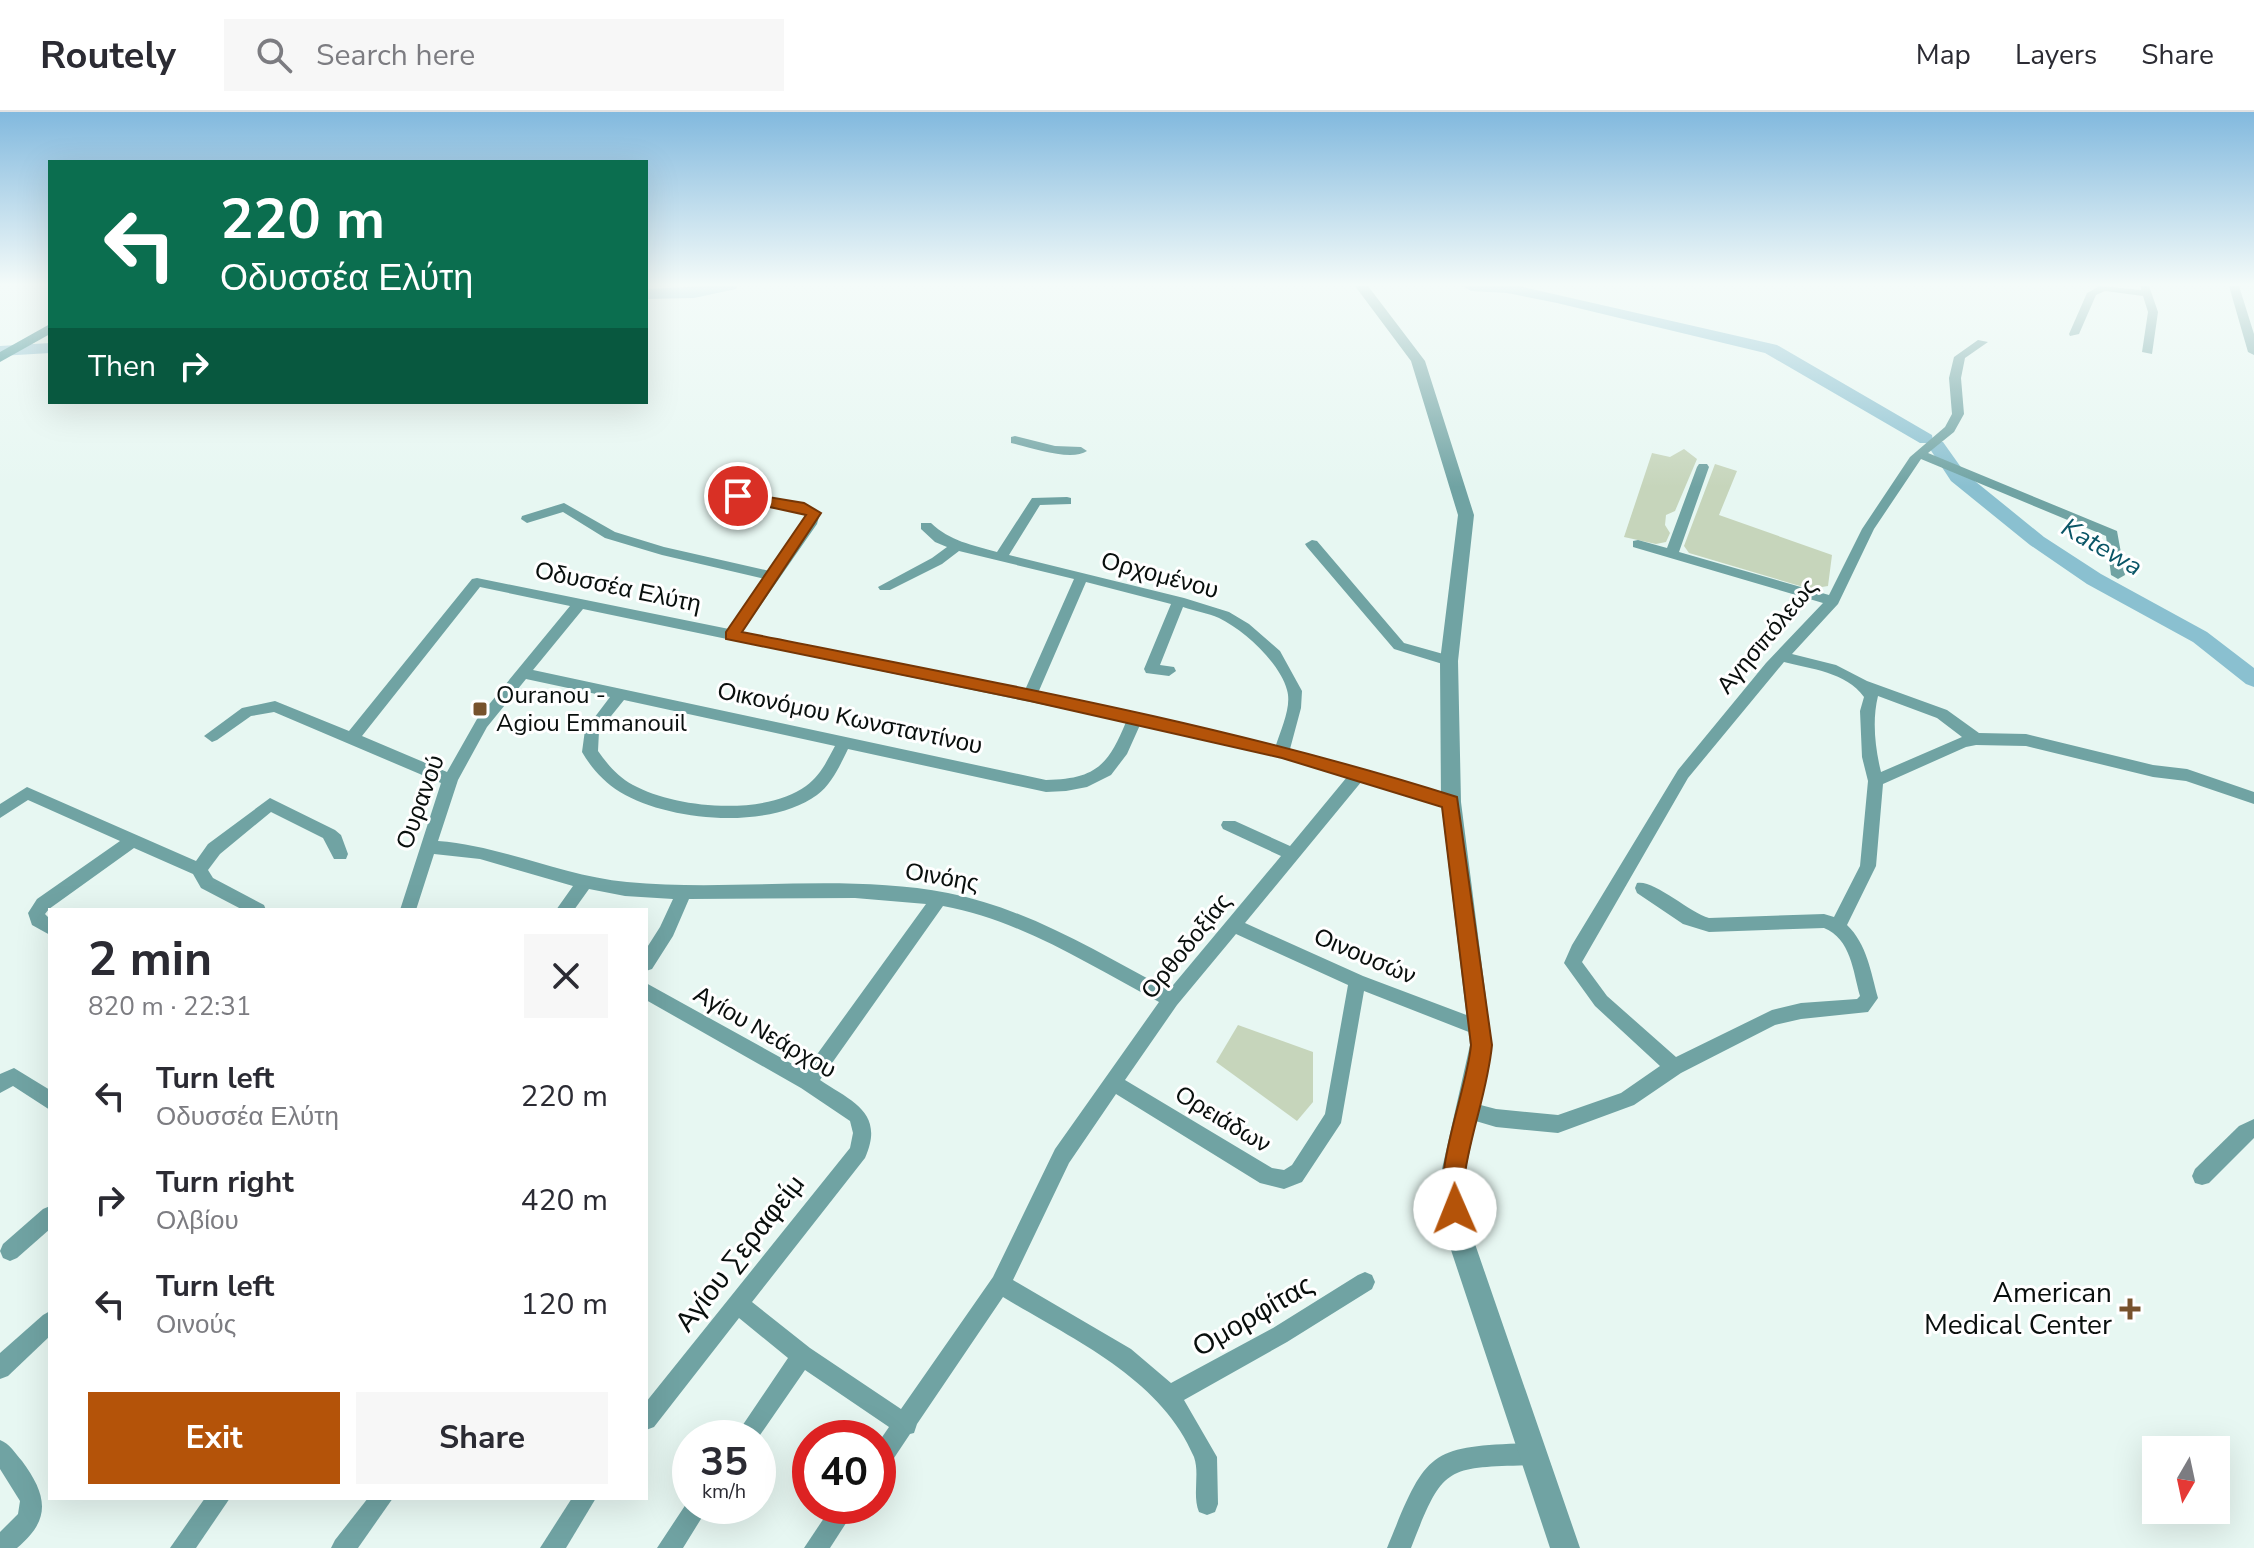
<!DOCTYPE html>
<meta charset="utf-8">
<style>
body{margin:0;font-family:"Nunito Sans",sans-serif;background:#f7f7f7;color:#2b2b33;height:100vh;display:flex;flex-direction:column;font-size:30px;white-space:nowrap}
*{box-sizing:border-box;margin:0}
p{font-size:26px;color:#7c7c81}
.icon{flex:none;width:44px;height:44px;fill:none;stroke:currentColor;stroke-width:2;stroke-linecap:round;stroke-linejoin:round}
.map{position:relative;flex:1;overflow:hidden}
.sheet{position:absolute;left:48px;top:796px;width:600px;height:592px;display:flex;flex-direction:column;background:#fff;border-radius:0px;box-shadow:0 8px 32px #0002}
.sheet>*{flex:none}
.banner{position:absolute;left:48px;top:48px;width:600px;height:244px;border-radius:0px;box-shadow:0 8px 32px #0002;background:#0b6e4f;color:#fff;overflow:hidden}
.needle{width:52px;rotate:189deg}
.buttons{position:absolute;left:2142px;top:1324px;display:grid;gap:16px}
.buttons a{display:grid;place-items:center;width:88px;height:88px;border-radius:0px;background:#fff;box-shadow:0 8px 32px #0002;font-size:40px}
.speed{position:absolute;left:672px;top:1308px;display:flex;gap:16px;font-size:40px;font-weight:700;text-align:center}
.speed>*{display:grid;place-content:center;width:104px;height:104px;border-radius:50%;background:#fff;box-shadow:0 8px 32px #0002;line-height:1}
.speed small{font-size:20px;font-weight:400}
.speed .limit{border:12px solid #d22;background:#fff;color:#111}
.pin{position:absolute;display:grid;place-items:center;width:68px;height:68px;color:#fff;margin:-34px;border:4px solid #fff;border-radius:50%;box-shadow:0 2px 8px #0007}
.me{position:absolute;width:88px;margin:-44px;rotate:359deg;stroke-linejoin:round;filter:drop-shadow(0 0 6px #0008)}
.turn{display:flex;align-items:center;gap:28px;height:168px;padding:0 40px;font-size:36px}
.turn .icon{width:104px;height:104px;stroke-width:2.5}
.turn b{display:block;font-size:56px;line-height:68px}
.then{display:flex;align-items:center;height:76px;padding:0 40px;background:#0003;gap:16px;font-size:30px}
.round{display:grid;place-items:center;flex:none;width:84px;height:84px;border-radius:0px;background:#f7f7f7}
.summary{display:flex;align-items:center;justify-content:space-between;height:136px;padding:0 40px}
h1{font-size:48px;font-weight:700;line-height:60px}
.primary-button{display:flex;gap:16px;margin-top:auto;padding:16px 40px}
.primary-button a{flex:1;height:92px;border-radius:0px;background:#b45309;color:#fff;font-size:32px;font-weight:700;line-height:92px;text-align:center}
.primary-button a+a{background:#f7f7f7;color:#2b2b33}
ul{padding:0;list-style:none}
li{display:flex;align-items:center;gap:24px;height:104px;padding:0 40px}
li div{flex:1}
li b{display:block;font-size:30px}
li em{font-style:normal}
header{display:flex;align-items:center;gap:48px;box-sizing:border-box;height:112px;padding:0 40px;background:#fff;border-bottom:2px solid #e1e1e2}
header strong{font-size:38px}
nav{display:flex;gap:44px;margin-inline-start:auto;font-size:28px}
.search{width:560px;height:72px;background:#f7f7f7;display:flex;align-items:center;gap:20px;box-sizing:border-box;padding:0 28px;border-radius:0px;color:#7c7c81;font-size:30px}
.map>svg:first-child{display:block}
.green{fill:#c6d5bb}
.lines{fill:none;stroke-linecap:round;stroke-linejoin:round}
.river{fill:#8ac0d0;fill-rule:evenodd}
.minor{fill:#70a3a3;fill-rule:evenodd}
.tertiary{fill:#70a3a3;fill-rule:evenodd}
.secondary{fill:#207b7d;fill-rule:evenodd}
.route{fill:#b45309;stroke:#753606;stroke-width:2}
.poi-dot{fill:#76522c;stroke:#fff;stroke-width:3}
.labels{text-anchor:middle;dominant-baseline:central;stroke-width:6;stroke-linejoin:round;paint-order:stroke}
.street-label{font-size:24px;fill:#090f0d;stroke:#fff}
.poi-label{font-size:24px;fill:#090f0d;stroke:#fff;text-anchor:start}
.water-label{font-size:26px;font-style:italic;fill:#095566;stroke:#fff}
.near-street-label{font-size:28px;fill:#090f0d;stroke:#fff}
.near-poi-label{font-size:28px;fill:#090f0d;stroke:#fff;text-anchor:end}
</style>
<header>
<strong>Routely</strong>
<div class="search"><svg class="icon" aria-label="search" viewBox="0 0 24 24"><circle cx="10" cy="10" r="6"/><path d="M15 15l6 6"/></svg>Search here</div>
<nav><a>Map</a><a>Layers</a><a>Share</a></nav>
</header>
<div class="map">
<svg width="2254" height="1436" viewBox="0 0 2254 1436">
<rect width="100%" height="100%" fill="#e7f7f2"/>
<g class="green">
<path d="M1684 337 1697 347 1675 399 1666 403 1665 413 1670 421 1666 430 1656 432 1624 425 1652 341 1670 345Z"/>
<path d="M1715 352 1737 359 1719 403 1832 443 1828 474 1810 477 1689 441 1684 434Z"/>
<path d="M1238 913 1313 940V990L1297 1009 1216 950Z"/>
</g>
<g class="lines">
<g class="river">
<path d="M707 174H738L736 177 694 186 646 187V177Z"/>
<path d="M1463 174H1519L1777 233 1932 323 1933 329 1943 330 1965 361 2044 425 2101 462 2207 520 2254 556V575L2246 572 2193 530 2087 472 2030 433 1951 369 1928 334 1930 331H1920L1765 241 1557 191 1507 181 1471 179Z"/>
<path d="M50 231V241L0 244V234Z"/>
</g>
<g class="minor">
<path d="M2100 174 2141 178V174H2149L2158 200 2152 242 2142 240 2148 200 2143 184 2105 179 2096 183 2079 222 2070 224 2069 222 2087 181Z"/>
<path d="M2229 174H2239L2254 222V243L2248 240Z"/>
<path d="M1978 228 1988 230 1965 246 1961 266 1964 302 1954 320 1928 341 2117 419 2125 463 2118 467 2111 463 2106 424 1921 347 1874 417 1838 492 1792 542 1836 553 1867 569 1947 598 1979 621 2026 622 2153 653 2187 657 2254 680V692L2186 669 2153 665 2026 634 1976 633 1966 635 1883 672 1876 754 1847 813C1867 832 1871 861 1878 886L1868 900 1801 907 1775 913 1681 961 1634 993 1558 1021 1496 1015 1462 1005 1460 999 1462 993 1469 990 1496 997 1558 1003 1621 981 1660 954 1595 894 1564 851 1572 833 1678 658 1766 551 1823 491 1633 435V429L1638 428 1667 436 1697 355 1699 352H1707L1709 355 1679 440 1829 483 1862 417 1910 345 1945 315 1952 302 1949 266 1954 245ZM1784 550C1811 557 1846 560 1864 585L1860 599 1862 645 1868 669 1860 754 1834 805 1824 802 1709 806C1689 800 1653 767 1637 771L1635 776 1637 781 1683 812 1709 820 1824 816C1851 827 1853 859 1860 884L1857 887 1801 891 1772 898 1676 945 1607 884 1582 850 1688 666ZM1878 584 1937 606 1962 625 1881 660C1875 636 1872 608 1878 584Z"/>
<path d="M1015 324 1055 334 1081 335 1087 339C1071 350 1030 335 1011 331V325Z"/>
<path d="M738 380 804 392 820 401 817 412 742 520 1025 578 1074 467 959 439 942 452 890 478H880L878 475 932 446 947 435 935 430 921 417V411H931C950 429 972 433 997 440L1032 386 1067 385 1071 386V392L1040 393 1009 443 1184 486 1229 500 1249 512 1280 539 1302 579 1301 596 1290 637 1451 684 1459 690 1451 696 1362 669 1245 811 1363 864 1485 910 1488 916 1485 922 1479 924 1364 879 1341 1011 1302 1070 1284 1077 1260 1071 1116 982 1069 1051 1013 1168 1131 1237 1171 1271 1273 1216 1358 1163 1365 1160 1372 1163 1375 1170 1372 1177 1287 1230 1184 1288 1217 1345 1218 1392 1215 1400 1207 1403 1199 1400C1192 1383 1200 1362 1194 1345 1161 1266 1072 1227 1003 1185L917 1312 914 1321 910 1322 886 1358 878 1361V1331L889 1315 805 1258 758 1326H734L788 1246 739 1206 654 1315 646 1318V1290L850 1036 853 1021 850 1009 801 976 646 888V871L805 959 926 792 855 786 689 787 673 824 652 857 646 859V837L660 815 673 787 625 784 589 777 574 798H556L573 774 480 747 434 742 416 798H400L441 671 274 600 251 604 217 628 212 630 204 624 242 596 275 589 349 619 472 467 477 466 729 517 765 467 662 443 605 426 563 400 527 411 521 407 522 404 564 391 615 420 664 435 770 459 806 409 807 403 734 387 732 384ZM1086 470 1171 492 1144 557 1146 561 1169 564 1176 559 1174 555 1160 553 1183 495C1195 499 1208 501 1219 506 1244 518 1280 551 1287 578 1292 594 1281 617 1276 633L1038 581ZM480 475 570 494 477 607 447 660 362 624ZM583 497 1126 610C1108 654 1095 667 1046 668L533 558ZM526 567 610 585 585 618 582 640C592 657 604 670 620 680 670 710 769 718 817 683 832 672 840 653 848 637L1046 680 1066 679 1087 675 1111 663 1127 642 1140 613 1282 646 1347 665 1290 734 1235 709H1223L1221 713 1223 717 1281 744 1169 878C1097 840 1029 797 948 781 842 761 733 780 627 770 563 764 503 734 438 729L458 668 487 615ZM624 588 835 634C827 649 820 664 806 674 765 704 677 697 633 673 618 665 608 653 598 639L599 619ZM943 794C1023 809 1089 853 1159 890L1055 1037 993 1165 901 1297 810 1236 752 1190 865 1046C885 1001 853 990 820 968ZM1236 822 1348 873 1325 1002 1292 1053 1284 1058 1272 1056 1125 968 1177 893Z"/>
<path d="M1312 428 1317 429 1404 531 1454 545 1456 549 1454 553 1449 554 1394 537 1307 435 1305 432Z"/>
<path d="M27 675 196 749 208 732 270 686 335 718 341 723 348 742 346 747H334L323 726 271 700 220 742 208 758 213 766 264 793 266 798H243L201 776 193 762 134 736 49 797 45 802 50 807V823L32 813 28 801 37 787 120 729 28 688 0 706V692Z"/>
<path d="M14 956 50 978V998L13 974 0 981V962Z"/>
<path d="M2254 1007V1026L2209 1071 2202 1073 2195 1071 2192 1064 2195 1057 2239 1014Z"/>
<path d="M50 1094V1117L17 1146 10 1149 3 1146 0 1139 3 1132 43 1097Z"/>
<path d="M50 1199V1224L8 1264 0 1267V1241L43 1203Z"/>
<path d="M0 1328C10 1332 15 1341 22 1349 47 1383 52 1407 17 1436H0V1420L18 1402 20 1389 0 1357Z"/>
<path d="M1535 1331 1543 1334 1546 1342 1543 1350 1535 1353C1446 1356 1444 1351 1411 1436H1387C1427 1338 1427 1334 1535 1331Z"/>
<path d="M205 1386H230L196 1436H170Z"/>
<path d="M368 1386H393L358 1436H331L335 1428Z"/>
<path d="M572 1386H596L566 1436H540Z"/>
<path d="M690 1386V1394H709L683 1436H657Z"/>
<path d="M832 1394H857L830 1436H804Z"/>
</g>
<path class="tertiary" d="M1355 174H1368L1425 249 1474 403 1458 549 1461 690 1492 933 1466 1057V1085L1475 1132 1580 1436H1550L1449 1132 1442 1085V1057L1470 933 1441 690 1440 549 1458 403 1411 249Z"/>
<path class="secondary" d="M50 212V222L0 250V240Z"/>
</g>
<linearGradient id="sky" x2="0" y2="1"><stop stop-color="#82b9de"/><stop offset="0.46" stop-color="#f4fbf9"/><stop offset="1" stop-color="#f4fbf9" stop-opacity="0"/></linearGradient>
<rect width="2254" height="375" fill="url(#sky)"/>
<path class="route" d="M738 380 804 391 821 401 742 520C982 568 1224 611 1457 685L1492 933C1488 975 1473 1014 1466 1055 1463 1072 1469 1089 1463 1104L1455 1108 1447 1104C1430 1064 1467 979 1471 933L1442 695 1282 646 1030 589 726 527V520L806 403 733 387 731 384Z"/>
<g class="poi-dot">
<rect x="472" y="589" width="16" height="16" rx="4"/>
<path d="M2126 1185h8v8h8v8h-8v8h-8v-8h-8v-8h8z"/>
</g>
<g class="labels">
<g class="street-label">
<text transform="translate(1160 463) rotate(15)">Ορχομένου</text>
<text transform="translate(618 475) rotate(12)">Οδυσσέα Ελύτη</text>
<text transform="translate(1767 524) rotate(-50)">Αγησιπόλεως</text>
<text transform="translate(850 606) rotate(12)">Οικονόμου Κωνσταντίνου</text>
<text transform="translate(420 690) rotate(-70)">Ουρανού</text>
<text transform="translate(942 765) rotate(10)">Οινόης</text>
<text transform="translate(1186 834) rotate(-51)">Ορθοδοξίας</text>
<text transform="translate(1365 844) rotate(23)">Οινουσών</text>
<text transform="translate(765 920) rotate(30)">Αγίου Νεάρχου</text>
<text transform="translate(1223 1007) rotate(31)">Ορειάδων</text>
</g>
<g class="poi-label">
<text x="496" y="583">Ouranou -<tspan x="496" dy="28">Agiou Emmanouil</tspan></text>
</g>
<g class="water-label">
<text transform="translate(2102 435) rotate(30)">Katewa</text>
</g>
<g class="near-street-label">
<text transform="translate(740 1141) rotate(-52)">Αγίου Σεραφείμ</text>
<text transform="translate(1253 1204) rotate(-30)">Ομορφίτας</text>
</g>
<g class="near-poi-label">
<text x="2112" y="1181">American<tspan x="2112" dy="32">Medical Center</tspan></text>
</g>
</g>
</svg>
<div class="buttons">
<a><svg class="needle" viewBox="-14 -14 28 28"><path d="M0-13l5 13h-10z" fill="#e53935"/><path d="M0 13l5-13h-10z" fill="#7c7c81"/></svg></a>
</div>
<div class="speed"><div>35<small>km/h</small></div><div class="limit">40</div></div>
<div class="pin" style="left:738px;top:384px;background:#d93025"><svg class="icon" aria-label="arrive" viewBox="0 0 24 24"><path d="M6 21V4h12l-3 4 3 4H6"/></svg></div>
<svg class="me" style="left:1455px;top:1097px" viewBox="-20 -20 40 40"><circle r="19" fill="#fff"/><path d="M0-13L10 11 0 6-10 11z" fill="#b45309"/></svg>
<div class="banner">
<div class="turn"><svg class="icon" aria-label="left" viewBox="0 0 24 24"><path d="M17 20v-9H6M10 6l-5 5 5 5"/></svg><div><b>220 m</b>Οδυσσέα Ελύτη</div></div>
<div class="then">Then<svg class="icon" aria-label="right" viewBox="0 0 24 24"><path d="M7 20v-9h11M14 6l5 5-5 5"/></svg></div>
</div>
<section class="sheet">
<div class="summary"><div><h1>2 min</h1><p>820 m · 22:31</p></div><a class="round"><svg class="icon" aria-label="close" viewBox="0 0 24 24"><path d="M6 6l12 12M18 6L6 18"/></svg></a></div>
<ul>
<li><svg class="icon" aria-label="left" viewBox="0 0 24 24"><path d="M17 20v-9H6M10 6l-5 5 5 5"/></svg><div><b>Turn left</b><p>Οδυσσέα Ελύτη</p></div><em>220 m</em></li>
<li><svg class="icon" aria-label="right" viewBox="0 0 24 24"><path d="M7 20v-9h11M14 6l5 5-5 5"/></svg><div><b>Turn right</b><p>Ολβίου</p></div><em>420 m</em></li>
<li><svg class="icon" aria-label="left" viewBox="0 0 24 24"><path d="M17 20v-9H6M10 6l-5 5 5 5"/></svg><div><b>Turn left</b><p>Οινούς</p></div><em>120 m</em></li>
</ul>
<div class="primary-button"><a>Exit</a><a>Share</a></div>
</section>
</div>
